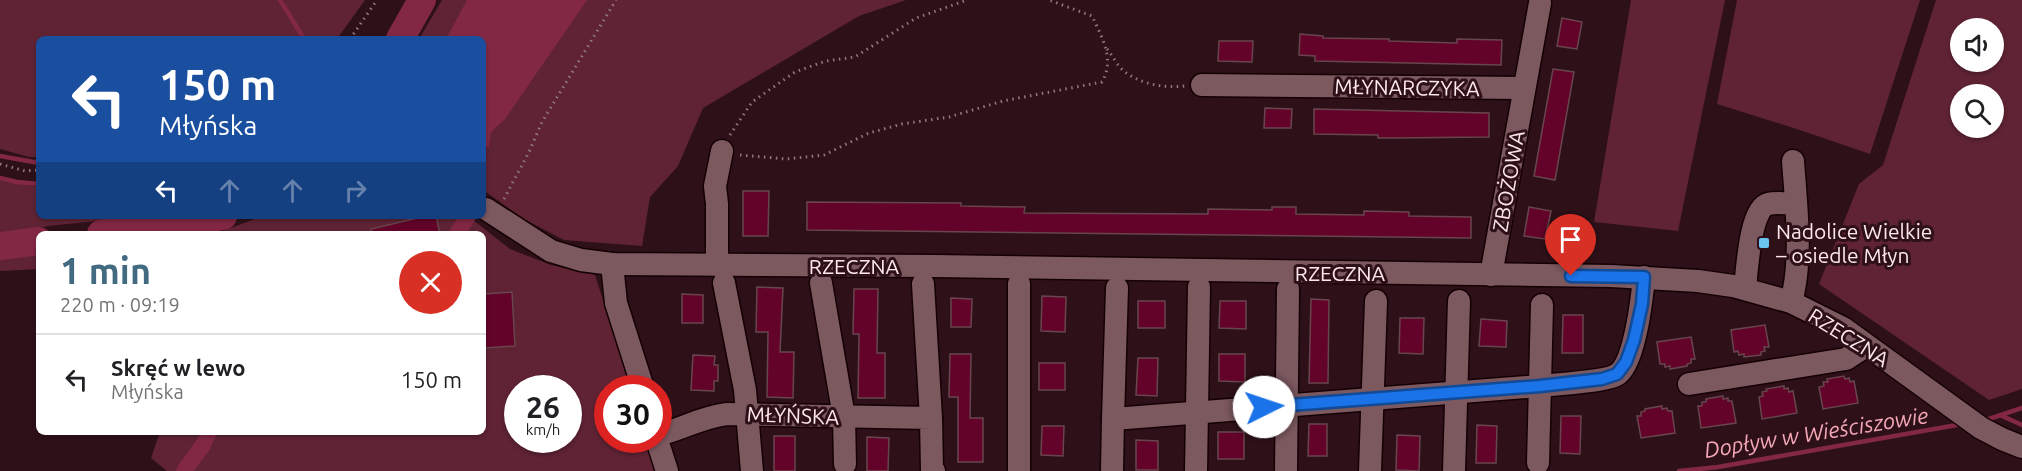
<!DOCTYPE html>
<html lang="pl">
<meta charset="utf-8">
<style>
body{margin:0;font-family:Ubuntu,sans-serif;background:#f6f6f6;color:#202124;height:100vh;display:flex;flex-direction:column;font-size:22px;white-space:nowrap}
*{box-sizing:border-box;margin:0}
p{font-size:20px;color:#757577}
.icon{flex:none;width:33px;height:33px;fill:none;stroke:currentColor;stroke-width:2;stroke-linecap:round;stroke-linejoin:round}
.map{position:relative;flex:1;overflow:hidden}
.panel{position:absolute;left:36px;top:231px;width:450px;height:204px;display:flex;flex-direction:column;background:#fff;border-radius:9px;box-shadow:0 2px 4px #0004}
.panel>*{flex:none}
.top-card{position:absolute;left:36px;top:36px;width:450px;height:183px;border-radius:9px;box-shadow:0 2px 4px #0004;background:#1a4fa0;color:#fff;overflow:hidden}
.controls{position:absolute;left:1950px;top:18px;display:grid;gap:12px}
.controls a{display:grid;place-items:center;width:54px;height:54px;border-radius:50%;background:#fff;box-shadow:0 2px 4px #0004;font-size:30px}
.speed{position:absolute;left:504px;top:375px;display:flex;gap:12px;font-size:30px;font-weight:700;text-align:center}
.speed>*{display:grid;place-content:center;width:78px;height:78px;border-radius:50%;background:#fff;box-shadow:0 2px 4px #0004;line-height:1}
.speed small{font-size:15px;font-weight:400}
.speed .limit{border:9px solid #d22;background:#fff;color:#111}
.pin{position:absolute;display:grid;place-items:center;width:51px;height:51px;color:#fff;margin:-62px -26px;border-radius:50% 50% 50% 0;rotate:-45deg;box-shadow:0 0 6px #0007}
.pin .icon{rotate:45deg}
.me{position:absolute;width:66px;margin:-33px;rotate:86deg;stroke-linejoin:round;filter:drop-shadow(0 0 4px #0008)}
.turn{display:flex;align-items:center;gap:21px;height:126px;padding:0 24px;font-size:27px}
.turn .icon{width:78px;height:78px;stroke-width:2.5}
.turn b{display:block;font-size:42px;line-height:51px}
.lanes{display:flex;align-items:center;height:57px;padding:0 24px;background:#0003;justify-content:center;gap:30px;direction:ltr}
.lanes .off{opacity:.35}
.round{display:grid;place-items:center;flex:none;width:63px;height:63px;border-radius:32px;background:#f6f6f6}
.head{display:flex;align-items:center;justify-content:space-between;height:102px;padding:0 24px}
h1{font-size:36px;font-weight:700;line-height:45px;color:#426a81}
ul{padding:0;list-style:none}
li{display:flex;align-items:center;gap:18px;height:90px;padding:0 24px;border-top:2px solid #e0e0e0}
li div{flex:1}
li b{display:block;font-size:22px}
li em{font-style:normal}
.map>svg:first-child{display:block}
.green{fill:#5f2334;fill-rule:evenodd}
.water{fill:#832844}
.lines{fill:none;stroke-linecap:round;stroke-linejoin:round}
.stream{stroke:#832844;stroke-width:4.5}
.canal{stroke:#832844;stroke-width:16}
.river{stroke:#832844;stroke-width:28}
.building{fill:#63032a;stroke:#68454d;stroke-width:1.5}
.minor-casing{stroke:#140004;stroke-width:25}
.path{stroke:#92787e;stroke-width:3;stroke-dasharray:1.5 4.5;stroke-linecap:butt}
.minor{stroke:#7c585f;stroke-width:22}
.route-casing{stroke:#114b97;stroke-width:15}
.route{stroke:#1a73e8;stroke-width:10}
.poi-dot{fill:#6bc3f2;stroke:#2e1118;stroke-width:2}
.labels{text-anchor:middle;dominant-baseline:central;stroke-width:6;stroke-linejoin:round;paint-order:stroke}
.street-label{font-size:21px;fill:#fde7eb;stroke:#2e1118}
.poi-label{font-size:21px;fill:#fde7eb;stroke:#2e1118;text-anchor:start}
.water-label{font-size:22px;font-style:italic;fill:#f5a7b7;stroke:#2e1118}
</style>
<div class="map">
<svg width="2022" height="471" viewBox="0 0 2022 471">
<rect width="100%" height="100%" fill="#2e1118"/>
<g class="green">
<path d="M0 0H365L337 39H39V157H29L0 149Z"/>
<path d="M442 0H906L859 16 703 108 678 166 650 197 642 246 564 240 524 219 483 190V39H419Z"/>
<path d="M1631 0H1725L1678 231 1594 222Z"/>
<path d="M1737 0H1920L1870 154 1797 129 1717 104Z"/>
<path d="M1936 0H2022V389L1989 400 1819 284 1859 184 1883 165ZM1994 28V62H1960V28ZM1994 94V128H1960V94Z"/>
<path d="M0 180 39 187V216H146L48 226 0 236Z"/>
<path d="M263 216H468L510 249 551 265 595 275 631 388H608V440H646L654 471H167L151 458 160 432H483V234H203L220 232ZM518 388H568V440H518Z"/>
<path d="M39 251V269L0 271V254Z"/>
</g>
<path class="water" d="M467 0H587L505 119 491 132 489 147 483 146V39H446Z"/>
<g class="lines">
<g class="stream">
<path d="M280 0 303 37"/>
<path d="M0 156 39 163"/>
<path d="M0 178 17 182 39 184"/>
<path d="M2000 415 2022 425"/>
<path d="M1986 420 2022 408"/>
<path d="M1679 471 1718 467 1957 425"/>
</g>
<g class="canal">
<path d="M457 234 468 216"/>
<path d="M184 471 203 445 209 432"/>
</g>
<g class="river">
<path d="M400 39 422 0"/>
<path d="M101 234 175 225 223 216"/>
<path d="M0 246 39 241"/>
</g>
</g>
<g class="building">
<path d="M1562 18 1582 22 1577 49 1557 46Z"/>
<path d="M1300 34 1323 36V38L1389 39V41L1457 43V39L1502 40 1501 65 1315 61V56L1299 55Z"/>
<path d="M1219 41H1253L1252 62 1218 61Z"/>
<path d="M1553 69 1574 72 1555 180 1534 176Z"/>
<path d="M1265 108 1292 109 1291 128H1264Z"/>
<path d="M1314 109 1489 113V137L1391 138H1378V135L1314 134Z"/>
<path d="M743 191H769L768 236H743Z"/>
<path d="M807 202 961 203V206L1025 207 1024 213 1208 214V209L1272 210V207H1296V214L1364 215V211L1409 212V216L1471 217V238L807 230Z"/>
<path d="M1529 207 1551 211 1545 239 1524 236Z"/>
<path d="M426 216H436L440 234H372L371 229Z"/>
<path d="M757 287 783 288 780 352H794L793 398 767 397 768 332H756Z"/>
<path d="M854 289H878L877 353H885V398H858L859 334H853Z"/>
<path d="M512 292 515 346 483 348V294Z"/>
<path d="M682 294 703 295V323H682Z"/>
<path d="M1042 296 1066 297 1065 332 1041 331Z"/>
<path d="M951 298 972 299 971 327H951Z"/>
<path d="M1311 299 1329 300 1328 383H1309Z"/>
<rect x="1138" y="301" width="27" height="27"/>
<path d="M1220 301H1246V329L1219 328Z"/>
<path d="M1563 315H1583V353H1562Z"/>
<path d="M1400 318H1424L1423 354 1399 353Z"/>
<path d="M1481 319 1507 321 1506 347 1479 346Z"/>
<path d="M1765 325 1769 347H1764L1765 351 1761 352V355L1744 357V354L1739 355 1738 351 1734 352 1731 330Z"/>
<path d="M1691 337 1695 359H1691V363L1687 364V366L1670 369V366L1665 367V364H1660L1657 342Z"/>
<path d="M950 354H971L970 418H983V462H958V397H949Z"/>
<path d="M1219 354H1245V382L1219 381Z"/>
<path d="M693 355 715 356 714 365H718V381H714V391L691 390Z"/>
<path d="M1138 358H1158L1157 396 1136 395Z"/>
<rect x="1039" y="363" width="26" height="27"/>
<path d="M1844 376 1845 379 1849 378 1850 382 1854 381 1858 403 1823 409 1819 387 1824 386 1823 382H1828L1827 379Z"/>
<path d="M1784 386V389L1788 388 1789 392 1793 391 1797 413 1762 419 1759 397 1763 396 1762 392 1767 391 1766 389Z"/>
<path d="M1723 396V399L1728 398V401H1732L1736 423 1701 428 1698 406H1702V402H1706V399Z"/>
<path d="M1662 406V409L1667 408 1668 411H1672L1675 433 1641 438 1637 416H1641V412L1645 411V409Z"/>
<path d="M1561 416H1581L1580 454 1560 453Z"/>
<path d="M1309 424H1327V456H1308Z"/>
<path d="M1477 425 1497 426 1496 463H1476Z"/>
<path d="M1042 426H1064L1063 456 1041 455Z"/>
<rect x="1218" y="432" width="26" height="27"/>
<path d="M1397 435 1420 436 1419 471 1396 470Z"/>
<rect x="774" y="436" width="21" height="35"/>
<path d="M867 437 889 438 888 471H867Z"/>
<path d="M1136 440 1158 441V470H1136Z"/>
</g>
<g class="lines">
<defs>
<g id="minor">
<path d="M1202 85 1524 88"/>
<path d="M486 209 551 251 581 260 612 264 935 266 1611 276 1698 281 1733 286 1791 302 1843 328 1981 428 2002 439 2022 447"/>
<path d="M612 264 616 303 643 388"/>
<path d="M717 265V204L715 186 722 151"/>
<path d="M1491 275 1540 3"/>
<path d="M724 283 745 390 752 471"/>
<path d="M821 283 844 417 845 464"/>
<path d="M923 284 931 418"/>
<path d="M1745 288C1747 271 1750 208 1768 204 1776 202 1787 204 1796 203"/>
<path d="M1791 302C1803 261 1796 203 1793 161"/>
<path d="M1689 384 1846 359 1866 346"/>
<path d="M1113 419 1117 288"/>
<path d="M658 435C682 429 702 417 727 414L931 418 932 470 934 471"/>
<path d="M657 440 667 471"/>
<path d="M1538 463 1542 305"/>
<path d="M1019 471V284"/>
<path d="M1112 471 1113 419 1540 386C1556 384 1607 382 1618 374 1635 361 1642 298 1644 277"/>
<path d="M1196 471 1199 287"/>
<path d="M1286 471 1288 289"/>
<path d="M1370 471 1376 301"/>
<path d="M1454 471 1459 301"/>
</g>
</defs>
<use href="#minor" class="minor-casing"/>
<g class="path">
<path d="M350 39 377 0"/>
<path d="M1107 49C1113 56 1118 67 1125 72 1143 85 1164 88 1185 86"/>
<path d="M730 135 752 102 795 72 826 61 855 57 916 18 967 0"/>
<path d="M740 155 786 159 824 155 869 133 902 124 949 117 1003 101 1102 82C1115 60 1102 37 1092 16L1049 0"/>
<path d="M0 164 25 171 39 170"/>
<path d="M504 199 529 152 542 122 616 0"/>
</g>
<use href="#minor" class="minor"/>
</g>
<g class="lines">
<defs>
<path id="route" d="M1264 407 1540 386 1602 379 1617 374 1626 362 1634 340 1642 304 1644 277 1571 276"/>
</defs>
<use href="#route" class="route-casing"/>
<use href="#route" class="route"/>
</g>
<rect class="poi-dot" x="1758" y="237" width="12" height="12" rx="3"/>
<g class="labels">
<g class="street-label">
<text transform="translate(1407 87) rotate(1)">MŁYNARCZYKA</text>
<text transform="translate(1508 181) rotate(-80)">ZBOŻOWA</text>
<text x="854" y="266">RZECZNA</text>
<text x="1340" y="273">RZECZNA</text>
<text transform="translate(1849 337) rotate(32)">RZECZNA</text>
<text transform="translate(793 415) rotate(2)">MŁYŃSKA</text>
</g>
<g class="poi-label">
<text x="1776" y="231">Nadolice Wielkie<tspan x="1776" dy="24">– osiedle Młyn</tspan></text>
</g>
<g class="water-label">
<text transform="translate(1816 432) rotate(-9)">Dopływ w Wieściszowie</text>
</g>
</g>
</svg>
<div class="controls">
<a><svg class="icon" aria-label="sound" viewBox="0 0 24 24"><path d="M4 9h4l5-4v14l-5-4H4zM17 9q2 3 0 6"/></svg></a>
<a><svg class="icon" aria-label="search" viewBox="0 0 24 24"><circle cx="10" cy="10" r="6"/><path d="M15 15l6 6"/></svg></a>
</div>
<div class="speed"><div>26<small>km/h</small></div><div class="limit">30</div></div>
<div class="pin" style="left:1571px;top:276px;background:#d93025"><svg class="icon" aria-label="arrive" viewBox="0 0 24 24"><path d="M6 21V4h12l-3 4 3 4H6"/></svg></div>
<svg class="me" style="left:1264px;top:407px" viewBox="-20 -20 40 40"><circle r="19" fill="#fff"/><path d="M0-13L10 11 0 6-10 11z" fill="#1a73e8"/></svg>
<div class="top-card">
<div class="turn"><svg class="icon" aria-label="left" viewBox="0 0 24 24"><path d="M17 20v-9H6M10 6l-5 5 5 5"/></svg><div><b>150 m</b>Młyńska</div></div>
<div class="lanes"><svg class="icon" aria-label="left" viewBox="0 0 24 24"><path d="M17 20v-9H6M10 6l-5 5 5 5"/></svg><svg class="icon off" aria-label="ahead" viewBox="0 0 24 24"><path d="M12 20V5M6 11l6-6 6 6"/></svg><svg class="icon off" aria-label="ahead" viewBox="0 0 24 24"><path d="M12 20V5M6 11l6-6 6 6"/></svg><svg class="icon off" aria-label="right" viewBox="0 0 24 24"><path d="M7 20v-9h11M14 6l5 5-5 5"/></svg></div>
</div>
<section class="panel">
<div class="head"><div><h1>1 min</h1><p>220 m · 09:19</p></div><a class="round" style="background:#d93025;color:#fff"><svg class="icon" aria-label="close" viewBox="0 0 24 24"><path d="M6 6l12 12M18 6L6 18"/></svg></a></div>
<ul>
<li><svg class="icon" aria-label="left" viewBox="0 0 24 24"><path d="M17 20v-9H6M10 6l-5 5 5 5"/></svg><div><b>Skręć w lewo</b><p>Młyńska</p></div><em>150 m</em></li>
</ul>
</section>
</div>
